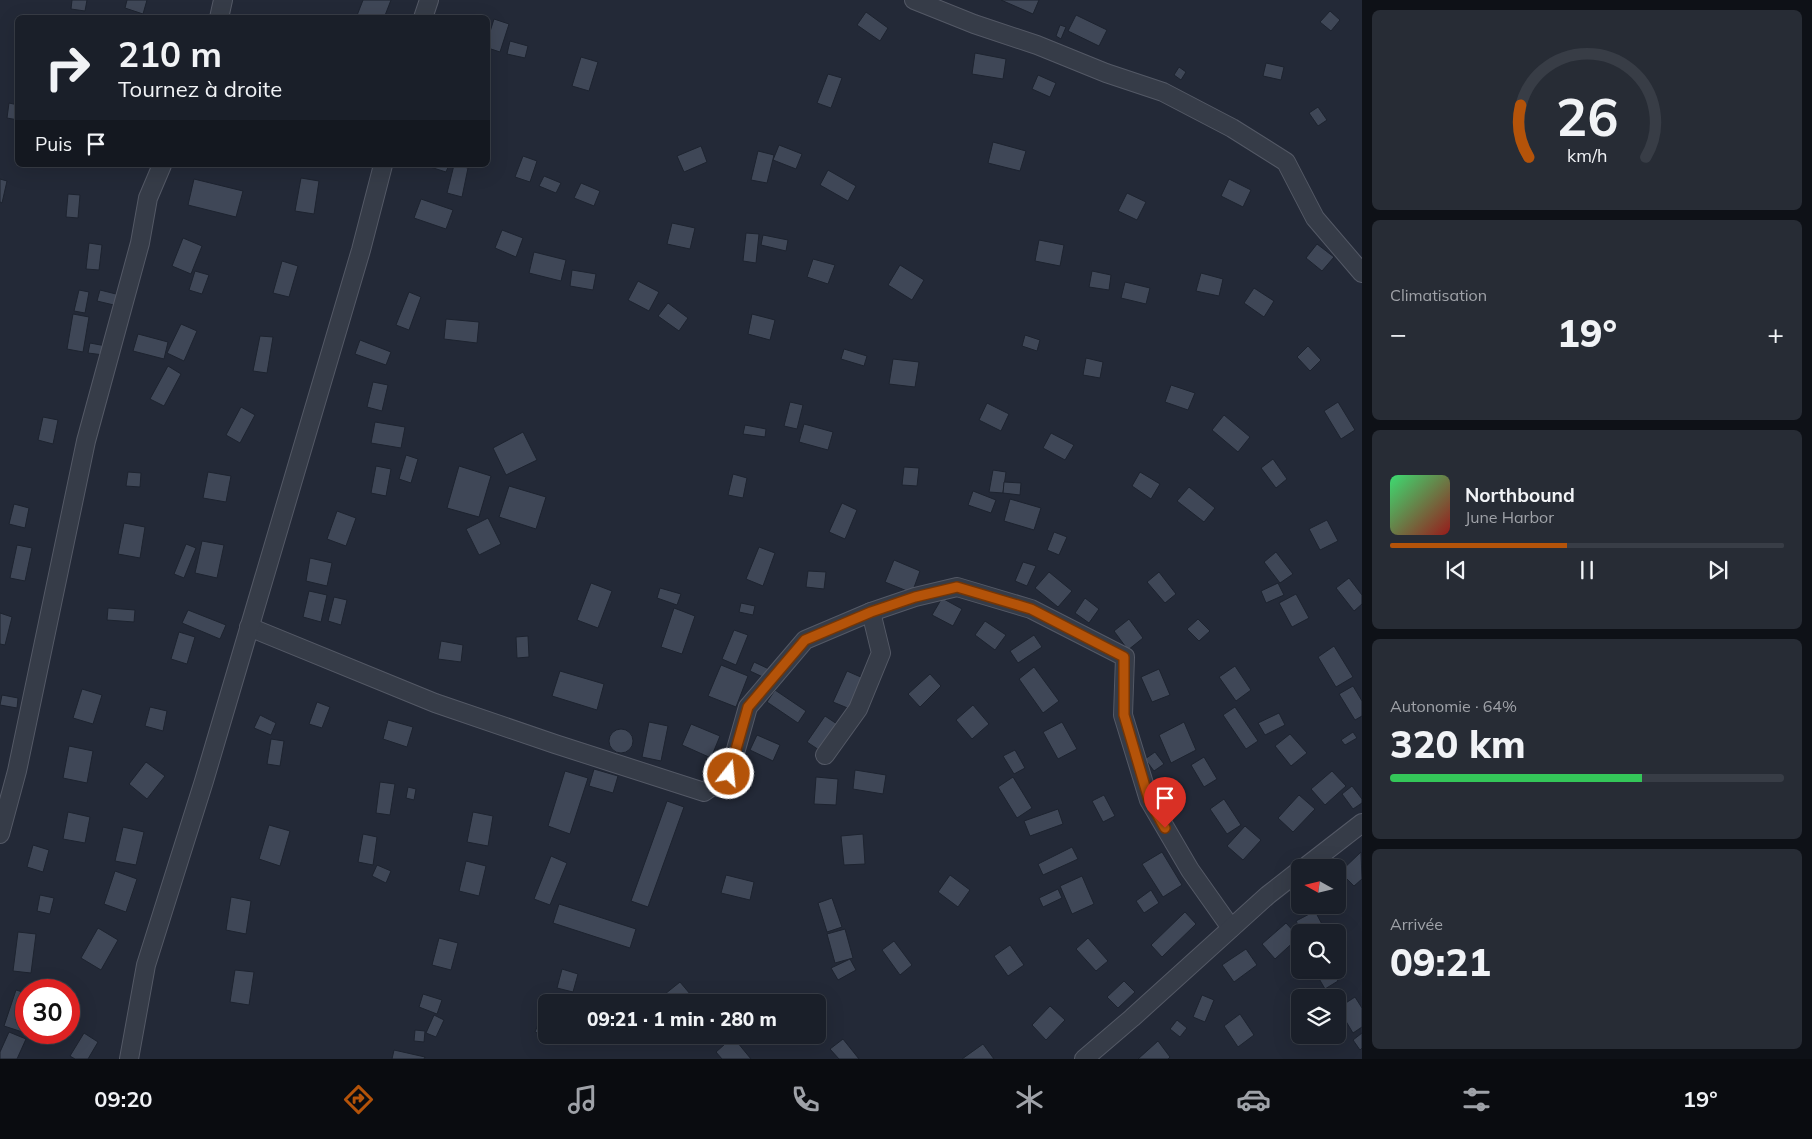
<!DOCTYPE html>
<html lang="fr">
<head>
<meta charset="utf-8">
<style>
  body { margin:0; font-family:Mulish,sans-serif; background:#272c35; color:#f1f3f6; height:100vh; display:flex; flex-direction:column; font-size:19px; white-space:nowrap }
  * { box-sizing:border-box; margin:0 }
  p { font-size:16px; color:#9fa2a8 }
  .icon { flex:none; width:28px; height:28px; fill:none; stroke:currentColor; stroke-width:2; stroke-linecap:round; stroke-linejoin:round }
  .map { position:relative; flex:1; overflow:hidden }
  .side { display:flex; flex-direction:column; gap:10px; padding:10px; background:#0e1117; width:450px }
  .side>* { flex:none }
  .guide { position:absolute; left:15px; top:15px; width:475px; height:152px; border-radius:8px; box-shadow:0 5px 20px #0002,0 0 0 1px #383d46; background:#1a1f29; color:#f1f3f6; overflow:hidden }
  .needle { width:32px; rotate:278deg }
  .buttons { position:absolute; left:1291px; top:859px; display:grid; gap:10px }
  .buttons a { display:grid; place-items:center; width:55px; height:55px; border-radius:8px; background:#1a1f29; box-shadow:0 5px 20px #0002,0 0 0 1px #383d46; font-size:25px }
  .speed { position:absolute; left:15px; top:979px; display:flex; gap:10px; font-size:25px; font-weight:700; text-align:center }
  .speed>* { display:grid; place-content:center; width:65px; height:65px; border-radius:50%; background:#1a1f29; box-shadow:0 5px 20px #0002,0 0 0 1px #383d46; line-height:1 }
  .speed .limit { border:8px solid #d22; background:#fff; color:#111 }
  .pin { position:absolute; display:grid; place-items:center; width:42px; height:42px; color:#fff; margin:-51px -21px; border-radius:50% 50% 50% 0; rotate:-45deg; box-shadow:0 0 5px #0007 }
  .pin .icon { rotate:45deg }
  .me { position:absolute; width:55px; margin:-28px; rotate:16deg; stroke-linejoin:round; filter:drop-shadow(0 0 4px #0008) }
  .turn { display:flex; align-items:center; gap:18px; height:105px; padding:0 20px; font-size:22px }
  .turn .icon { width:65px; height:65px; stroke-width:2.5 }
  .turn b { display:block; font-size:35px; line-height:42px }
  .then { display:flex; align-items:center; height:48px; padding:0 20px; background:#0003; gap:10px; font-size:19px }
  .big { font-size:38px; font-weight:800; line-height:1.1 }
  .side .tile { flex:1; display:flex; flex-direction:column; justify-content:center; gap:8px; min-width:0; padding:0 18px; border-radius:8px; background:#272c35 }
  .side .dial { align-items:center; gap:0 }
  .dial svg { height:130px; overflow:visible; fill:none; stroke:#383d46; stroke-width:7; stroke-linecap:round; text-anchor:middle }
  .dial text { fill:#f1f3f6; stroke:none }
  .song { display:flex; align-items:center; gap:15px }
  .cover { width:60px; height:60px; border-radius:8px; background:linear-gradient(135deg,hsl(140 70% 55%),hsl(0 70% 35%)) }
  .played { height:5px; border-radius:2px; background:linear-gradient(90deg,#b45309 45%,#383d46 45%) }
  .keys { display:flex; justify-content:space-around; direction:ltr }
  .heat { display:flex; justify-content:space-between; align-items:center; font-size:28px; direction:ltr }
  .charge { height:8px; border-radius:4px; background:linear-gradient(90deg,#34c759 64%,#383d46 0) }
  .trip { position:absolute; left:538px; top:994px; width:288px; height:50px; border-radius:8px; background:#1a1f29; box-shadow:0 5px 20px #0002,0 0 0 1px #383d46; font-weight:800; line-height:50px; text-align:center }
  .tab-bar { display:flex; height:80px; justify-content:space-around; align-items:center; background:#0a0c10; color:#9fa2a8 }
  .tab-bar .icon { width:35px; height:35px }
  .tab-bar .current { color:#b45309 }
  .tab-bar b { font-size:22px; color:#f1f3f6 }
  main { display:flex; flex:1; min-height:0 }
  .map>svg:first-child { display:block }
  .building { fill:#3f4757; stroke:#1d232f }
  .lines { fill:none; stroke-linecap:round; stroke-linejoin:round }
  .street-casing { stroke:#545966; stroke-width:20 }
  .street { stroke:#363c48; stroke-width:18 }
  .route-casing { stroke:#753606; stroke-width:12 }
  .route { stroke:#b45309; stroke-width:9 }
</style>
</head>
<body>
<main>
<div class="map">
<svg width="1362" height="1059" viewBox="0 0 1362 1059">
  <rect width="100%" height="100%" fill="#232937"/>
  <g class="building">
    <path d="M72 0H87L85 11 71 9Z"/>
    <path d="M127 0H147L143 14 125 8Z"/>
    <path d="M363 0H391L384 18H356Z"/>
    <path d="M1001 0H1039L1033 14Z"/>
    <path d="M1330 11 1340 20 1331 31 1320 22Z"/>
    <path d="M866 12 888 28 880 41 857 25Z"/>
    <path d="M1076 15 1107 30 1099 46 1068 31Z"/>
    <path d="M494 19 509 24 500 52 488 48V38Z"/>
    <path d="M1060 25 1066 27 1061 39 1056 36Z"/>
    <path d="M510 41 528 46 525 58 507 54Z"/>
    <path d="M975 53 1006 59 1003 79 972 74Z"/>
    <path d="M581 57 598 62 589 91 572 86Z"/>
    <path d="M1266 63 1284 67 1281 80 1263 76Z"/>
    <path d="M1179 67 1186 72 1181 80 1174 75Z"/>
    <path d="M828 74 842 78 831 108 817 103Z"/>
    <path d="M1038 75 1056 83 1050 97 1032 89Z"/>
    <path d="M9 103 18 105V120L7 118Z"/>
    <path d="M1318 107 1327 120 1318 126 1309 113Z"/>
    <path d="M993 142 1026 151 1020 171 988 163Z"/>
    <path d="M779 145 802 154 796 169 773 160Z"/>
    <path d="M701 146 707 162 684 172 677 156Z"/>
    <path d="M758 151 774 155 767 183 751 180Z"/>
    <path d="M523 156 537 161 530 182 515 177Z"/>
    <path d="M424 165H449L446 172Z"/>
    <path d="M454 165 468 168 462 197 447 193Z"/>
    <path d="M828 170 856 186 848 201 820 185Z"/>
    <path d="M544 176 561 183 556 193 539 186Z"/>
    <path d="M301 178 319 181 314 214 295 211Z"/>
    <path d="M0 179 7 181 2 203 0 202Z"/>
    <path d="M194 179 243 191 236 217 188 205Z"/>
    <path d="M1229 179 1251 190 1243 207 1221 196Z"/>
    <path d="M581 183 600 191 594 206 574 198Z"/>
    <path d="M1127 193 1146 202 1137 220 1118 211Z"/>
    <path d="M68 194 80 195 78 218 66 217Z"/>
    <path d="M421 199 453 210 446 229 414 218Z"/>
    <path d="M672 223 695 228 690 249 667 244Z"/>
    <path d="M502 230 523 238 516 257 495 248Z"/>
    <path d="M746 233 759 234 756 263 743 261Z"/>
    <path d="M763 235 788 240 786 251 761 245Z"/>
    <path d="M183 238 202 246 191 274 172 266Z"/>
    <path d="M1039 240 1064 245 1060 266 1035 261Z"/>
    <path d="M89 243 102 245 99 270 86 269Z"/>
    <path d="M1317 244 1334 257 1322 271 1306 258Z"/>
    <path d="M534 252 566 260 561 281 529 273Z"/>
    <path d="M813 259 835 265 828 284 807 277Z"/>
    <path d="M282 261 298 266 289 297 273 293Z"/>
    <path d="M900 265 924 280 912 300 888 285Z"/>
    <path d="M572 270 596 274 593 290 570 286Z"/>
    <path d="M195 271 209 275 202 294 189 290Z"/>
    <path d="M1092 271 1111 275 1109 290 1089 287Z"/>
    <path d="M1201 273 1223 279 1219 296 1196 291Z"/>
    <path d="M638 281 659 292 649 311 628 300Z"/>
    <path d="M1125 282 1150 288 1146 304 1121 298Z"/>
    <path d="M1254 288 1274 301 1264 317 1244 303Z"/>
    <path d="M79 290 89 292 85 313 74 311Z"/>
    <path d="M100 290 120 295 118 306 97 301Z"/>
    <path d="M409 292 421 297 409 330 396 325Z"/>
    <path d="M668 303 688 318 679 331 658 316Z"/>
    <path d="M73 314 89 317 83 352 67 349Z"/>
    <path d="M752 314 775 320 770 340 748 334Z"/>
    <path d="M446 319 479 322 477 343 444 339Z"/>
    <path d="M181 324 197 331 184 361 167 353Z"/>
    <path d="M138 334 168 342 164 359 133 351Z"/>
    <path d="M1025 335 1040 340 1037 351 1022 346Z"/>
    <path d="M260 336 273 337 267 373 253 371Z"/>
    <path d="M360 340 391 352 386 365 355 354Z"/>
    <path d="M90 343 106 346 104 355 88 353Z"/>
    <path d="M1308 346 1321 360 1310 371 1297 357Z"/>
    <path d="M844 349 867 356 864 366 841 359Z"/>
    <path d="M1086 358 1103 362 1100 378 1083 375Z"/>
    <path d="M893 359 919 362 915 387 889 384Z"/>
    <path d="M168 366 181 374 164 406 150 399Z"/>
    <path d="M373 382 388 385 382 411 367 407Z"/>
    <path d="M1171 385 1195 393 1188 410 1165 402Z"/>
    <path d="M790 402 803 405 797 429 784 426Z"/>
    <path d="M1338 402 1355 430 1341 439 1324 411Z"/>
    <path d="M987 403 1009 414 1001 431 979 420Z"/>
    <path d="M241 407 255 415 240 443 226 435Z"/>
    <path d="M1224 415 1250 437 1238 452 1212 430Z"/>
    <path d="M43 417 58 420 53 444 38 440Z"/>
    <path d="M375 422 405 427 401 448 371 443Z"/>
    <path d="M804 424 833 432 828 450 799 442Z"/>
    <path d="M745 425 766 429 765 437 743 434Z"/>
    <path d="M523 432 537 460 506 475 493 448Z"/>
    <path d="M1051 433 1074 445 1065 460 1043 448Z"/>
    <path d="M406 455 418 459 411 483 399 479Z"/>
    <path d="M1273 459 1287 479 1276 488 1261 468Z"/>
    <path d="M376 466 391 469 386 496 371 493Z"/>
    <path d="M459 466 491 476 479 517 447 508Z"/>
    <path d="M904 467 919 468 917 486 902 485Z"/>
    <path d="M993 470 1006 472 1003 493 989 492Z"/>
    <path d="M128 472 141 473 140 487 126 486Z"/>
    <path d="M208 472 231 476 226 502 203 498Z"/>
    <path d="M1140 472 1160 484 1151 499 1132 486Z"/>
    <path d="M733 474 747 478 743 498 728 495Z"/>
    <path d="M1004 482 1021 483 1020 495 1003 493Z"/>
    <path d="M509 486 546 497 536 529 499 517Z"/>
    <path d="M1189 487 1215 508 1204 522 1177 501Z"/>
    <path d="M973 491 996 500 991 513 968 505Z"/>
    <path d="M1010 499 1041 508 1034 530 1004 521Z"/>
    <path d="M842 503 857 510 845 539 829 532Z"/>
    <path d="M14 504 29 508 25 528 9 524Z"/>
    <path d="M337 511 356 518 346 546 327 539Z"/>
    <path d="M488 518 501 544 479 555 466 529Z"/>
    <path d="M1327 520 1338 541 1320 550 1309 529Z"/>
    <path d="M124 523 145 527 140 558 118 554Z"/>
    <path d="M1054 532 1067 537 1059 555 1047 550Z"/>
    <path d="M202 541 224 545 217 578 195 573Z"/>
    <path d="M186 544 196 548 184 578 174 574Z"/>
    <path d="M17 545 32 548 25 581 10 578Z"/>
    <path d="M759 547 775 553 763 586 746 579Z"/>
    <path d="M1276 552 1293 574 1280 583 1264 562Z"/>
    <path d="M310 558 332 563 327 586 306 581Z"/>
    <path d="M894 560 920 571 912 593 885 582Z"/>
    <path d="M1023 562 1036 566 1027 586 1015 581Z"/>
    <path d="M808 571 826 572 824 589 806 587Z"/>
    <path d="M1049 572 1072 591 1058 607 1035 588Z"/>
    <path d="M1159 572 1176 594 1165 603 1147 582Z"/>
    <path d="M1349 578 1362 595V604L1354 611 1336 588Z"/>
    <path d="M591 583 612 591 598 628 577 620Z"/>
    <path d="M1278 583 1284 595 1266 603 1261 591Z"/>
    <path d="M660 588 681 594 677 605 657 598Z"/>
    <path d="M309 591 327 595 321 622 303 617Z"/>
    <path d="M1296 594 1309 618 1292 627 1279 603Z"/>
    <path d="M334 597 347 600 341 625 328 621Z"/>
    <path d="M942 598 962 609 953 626 932 615Z"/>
    <path d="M1085 598 1099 609 1089 623 1075 613Z"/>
    <path d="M741 603 755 606 753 615 739 612Z"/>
    <path d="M108 608 135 610 134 622 107 620Z"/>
    <path d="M674 608 695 616 682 654 661 647Z"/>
    <path d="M188 610 226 625 220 639 182 623Z"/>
    <path d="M0 613 12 617 5 645 0 644Z"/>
    <path d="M1129 619 1143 638 1128 650 1114 631Z"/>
    <path d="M1198 619 1210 631 1199 641 1187 629Z"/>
    <path d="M985 621 1006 635 995 650 975 635Z"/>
    <path d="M734 630 748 635 736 665 722 659Z"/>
    <path d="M179 632 195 637 187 664 171 659Z"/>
    <path d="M1034 635 1042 647 1018 663 1010 651Z"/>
    <path d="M528 636 529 657 517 658 516 637Z"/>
    <path d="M441 641 463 645 461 662 438 659Z"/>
    <path d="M1334 646 1353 677 1336 687 1318 657Z"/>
    <path d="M754 662 769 669 765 678 750 671Z"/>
    <path d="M721 665 748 676 736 707 708 696Z"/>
    <path d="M1235 666 1251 690 1236 701 1219 677Z"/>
    <path d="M1034 667 1059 701 1043 713 1019 679Z"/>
    <path d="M1159 669 1170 695 1152 702 1141 677Z"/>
    <path d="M560 671 604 684 597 710 552 696Z"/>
    <path d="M847 671 863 678 850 709 833 702Z"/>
    <path d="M930 674 941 686 920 707 908 694Z"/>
    <path d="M1353 686 1362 701V716L1355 720 1339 694Z"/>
    <path d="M82 689 102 695 93 724 73 718Z"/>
    <path d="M775 690 806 711 798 723 767 702Z"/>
    <path d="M2 695 18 698 17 708 0 705Z"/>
    <path d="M317 702 330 707 322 728 309 724Z"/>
    <path d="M973 705 989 724 972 739 956 720Z"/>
    <path d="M150 707 167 711 163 731 145 726Z"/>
    <path d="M1235 707 1258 741 1246 749 1223 715Z"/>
    <path d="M1279 713 1285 725 1265 735 1258 723Z"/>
    <path d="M260 715 276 723 271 735 254 728Z"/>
    <path d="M825 716 837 724 819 750 807 742Z"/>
    <path d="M388 720 413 727 407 747 383 739Z"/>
    <path d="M649 722 668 726 661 761 642 757Z"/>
    <path d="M1062 722 1077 749 1058 759 1043 732Z"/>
    <path d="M1184 722 1196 750 1171 763 1159 735Z"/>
    <path d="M691 724 720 736 711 758 682 745Z"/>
    <circle cx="621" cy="741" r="12"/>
    <path d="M1353 732 1357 738 1345 745 1341 740Z"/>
    <path d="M1290 734 1307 753 1291 766 1275 746Z"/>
    <path d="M757 735 780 745 773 761 750 750Z"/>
    <path d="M271 739 284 741 280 766 267 764Z"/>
    <path d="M69 746 93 751 87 783 63 778Z"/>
    <path d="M1015 750 1025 768 1014 774 1003 756Z"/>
    <path d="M1155 752 1164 764 1154 771 1145 759Z"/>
    <path d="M1204 757 1217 779 1204 787 1191 765Z"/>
    <path d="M146 762 165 776 147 799 129 784Z"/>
    <path d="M594 769 618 776 613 793 589 786Z"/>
    <path d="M855 770 886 775 883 794 853 789Z"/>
    <path d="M565 771 588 778 570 834 548 826Z"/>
    <path d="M1332 771 1346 786 1325 805 1311 789Z"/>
    <path d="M816 777 838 779 836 805 814 804Z"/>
    <path d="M1013 777 1032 808 1017 818 998 787Z"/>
    <path d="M380 782 395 784 390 815 376 813Z"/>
    <path d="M1352 786 1362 799V803L1353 809 1342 794Z"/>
    <path d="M408 787 416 789 414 800 406 798Z"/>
    <path d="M1104 795 1115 816 1103 822 1092 801Z"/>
    <path d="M1299 795 1315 809 1293 832 1278 818Z"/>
    <path d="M1224 799 1241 825 1227 834 1210 809Z"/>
    <path d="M667 801 684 807 648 907 631 901Z"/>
    <path d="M1058 809 1063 824 1030 836 1024 821Z"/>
    <path d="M68 812 90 817 85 843 63 839Z"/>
    <path d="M473 812 493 816 488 846 467 842Z"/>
    <path d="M269 825 290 831 280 866 259 859Z"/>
    <path d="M1245 826 1261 840 1243 860 1227 846Z"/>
    <path d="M123 827 144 832 136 865 115 861Z"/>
    <path d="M363 834 377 837 373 865 358 862Z"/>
    <path d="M863 834 865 864 844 865 841 836Z"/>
    <path d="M33 845 49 850 43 872 27 867Z"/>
    <path d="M1072 847 1078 859 1043 875 1038 864Z"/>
    <path d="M1162 852 1182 885 1163 897 1142 864Z"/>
    <path d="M1361 852 1362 879 1354 886 1340 872Z"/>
    <path d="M551 856 567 863 550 905 534 899Z"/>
    <path d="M466 861 486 866 479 896 459 891Z"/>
    <path d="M377 865 391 871 386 883 372 876Z"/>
    <path d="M115 871 137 879 126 912 104 904Z"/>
    <path d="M726 875 754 882 750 900 721 893Z"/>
    <path d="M950 875 970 890 958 907 938 892Z"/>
    <path d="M1082 876 1094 904 1072 914 1060 886Z"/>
    <path d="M1058 889 1062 898 1043 907 1039 898Z"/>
    <path d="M1151 890 1159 903 1144 913 1136 901Z"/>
    <path d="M40 895 54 898 50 914 37 911Z"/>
    <path d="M231 897 251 901 246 934 226 930Z"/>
    <path d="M832 898 842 927 827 932 818 903Z"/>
    <path d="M559 904 636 929 630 948 553 923Z"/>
    <path d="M1315 911 1324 928 1316 932H1302L1296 921Z"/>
    <path d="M1185 912 1196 924 1162 957 1151 945Z"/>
    <path d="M1286 923 1299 937 1275 959 1262 944Z"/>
    <path d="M98 928 118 940 101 970 81 958Z"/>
    <path d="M845 929 853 958 835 963 827 934Z"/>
    <path d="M18 932 36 934 31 973 13 971Z"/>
    <path d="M439 938 458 943 451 970 432 965Z"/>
    <path d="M1088 938 1108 961 1096 971 1076 949Z"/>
    <path d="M894 941 912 965 900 975 882 950Z"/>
    <path d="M1010 945 1024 965 1008 976 994 956Z"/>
    <path d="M1246 949 1257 965 1234 982 1222 965Z"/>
    <path d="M850 959 856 970 838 980 831 968Z"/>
    <path d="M562 969 578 974 573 992 557 988Z"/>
    <path d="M235 970 254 972 249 1005 230 1002Z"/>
    <path d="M1314 970H1331L1338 981 1325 989Z"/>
    <path d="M1124 981 1135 992 1118 1008 1107 997Z"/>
    <path d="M680 982 696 1001 694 1002H671L665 994Z"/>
    <path d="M16 990 26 993V1032H43L41 1038 4 1026Z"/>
    <path d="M423 994 442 1000 437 1014 419 1007Z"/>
    <path d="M1202 995 1214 1000 1205 1022 1193 1017Z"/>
    <path d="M1355 997 1362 1008V1027L1353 1033 1338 1008Z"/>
    <path d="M546 1005V1035H552L550 1038 535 1032Z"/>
    <path d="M1050 1006 1065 1020 1046 1040 1032 1025Z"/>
    <path d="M1240 1014 1254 1035 1238 1047 1224 1026Z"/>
    <path d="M434 1015 444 1020 436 1037 426 1033Z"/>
    <path d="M1177 1020 1187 1028 1180 1037 1170 1029Z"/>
    <path d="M415 1030 425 1031 424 1042 414 1041Z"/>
    <path d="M9 1032 26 1039 17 1059H0V1052Z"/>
    <path d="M84 1033 98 1042 88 1059H75L70 1056Z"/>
    <path d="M1362 1033V1048L1360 1050 1353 1040Z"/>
    <path d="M733 1037 751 1059H722L716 1052Z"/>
    <path d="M843 1039 859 1059H839L830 1049Z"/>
    <path d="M1158 1041 1170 1057 1168 1059H1138Z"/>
    <path d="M983 1044 994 1059H962Z"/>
    <path d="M394 1050 425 1057 424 1059H392Z"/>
  </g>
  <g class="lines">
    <defs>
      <g id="street">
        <path d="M914 0 974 24 1037 45 1106 73 1163 92 1232 128 1286 162 1315 218 1362 273"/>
        <path d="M219 18 223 0"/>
        <path d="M423 18 429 0"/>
        <path d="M249 627 435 703 555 744 704 792 729 774 748 707 805 640 871 612 915 597 957 587 1031 609 1125 657 1123 715 1149 800 1190 870 1231 928"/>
        <path d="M825 755 858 709 881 653 871 612"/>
        <path d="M0 834 17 771 86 441 140 243 148 198 162 165"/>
        <path d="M1304 868 1362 823"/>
        <path d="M129 1059 146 965 204 781 361 250 383 165"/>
        <path d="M1084 1059 1132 1018 1268 895 1300 870"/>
      </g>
    </defs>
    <use href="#street" class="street-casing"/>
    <use href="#street" class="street"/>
  </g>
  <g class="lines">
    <defs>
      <path id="route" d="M729 774 748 707 805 640 871 612 915 597 957 587 1031 609 1124 657V715L1149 800 1165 828"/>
    </defs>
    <use href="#route" class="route-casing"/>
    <use href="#route" class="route"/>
  </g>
</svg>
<div class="buttons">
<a><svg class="needle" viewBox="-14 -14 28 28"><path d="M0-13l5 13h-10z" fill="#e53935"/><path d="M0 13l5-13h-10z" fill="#9fa2a8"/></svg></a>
<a><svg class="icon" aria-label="search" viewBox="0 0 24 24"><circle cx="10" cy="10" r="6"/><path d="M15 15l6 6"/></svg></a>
<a><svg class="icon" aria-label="layers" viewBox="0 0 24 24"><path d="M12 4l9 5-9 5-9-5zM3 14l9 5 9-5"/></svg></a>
</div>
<div class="speed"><div class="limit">30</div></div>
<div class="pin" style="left:1165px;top:828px;background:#d93025"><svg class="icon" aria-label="arrive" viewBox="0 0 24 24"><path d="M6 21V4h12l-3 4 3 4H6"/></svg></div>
<svg class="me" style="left:729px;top:774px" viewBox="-20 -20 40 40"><circle r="17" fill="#b45309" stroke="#fff" stroke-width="3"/><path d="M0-11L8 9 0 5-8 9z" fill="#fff"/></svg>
<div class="trip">09:21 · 1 min · 280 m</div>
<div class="guide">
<div class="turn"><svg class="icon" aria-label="right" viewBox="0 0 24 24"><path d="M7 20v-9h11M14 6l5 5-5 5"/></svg><div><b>210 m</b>Tournez à droite</div></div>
<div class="then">Puis<svg class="icon" aria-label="arrive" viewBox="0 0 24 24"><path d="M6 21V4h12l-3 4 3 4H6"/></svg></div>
</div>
</div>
<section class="side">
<div class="tile dial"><svg viewBox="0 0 100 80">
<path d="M14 69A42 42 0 1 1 86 69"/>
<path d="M14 69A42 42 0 0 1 9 37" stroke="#b45309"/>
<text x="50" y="56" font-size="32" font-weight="700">26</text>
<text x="50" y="72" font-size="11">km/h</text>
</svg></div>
<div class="tile"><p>Climatisation</p>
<div class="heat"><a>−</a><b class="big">19°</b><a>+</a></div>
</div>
<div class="tile">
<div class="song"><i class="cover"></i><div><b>Northbound</b><p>June Harbor</p></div></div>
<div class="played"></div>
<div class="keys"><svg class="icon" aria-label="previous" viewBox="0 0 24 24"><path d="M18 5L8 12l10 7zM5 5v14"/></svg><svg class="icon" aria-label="pause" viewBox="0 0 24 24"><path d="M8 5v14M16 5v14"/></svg><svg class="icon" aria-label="next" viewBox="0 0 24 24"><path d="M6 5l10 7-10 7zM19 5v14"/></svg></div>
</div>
<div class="tile"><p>Autonomie · 64%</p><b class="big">320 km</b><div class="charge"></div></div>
<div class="tile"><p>Arrivée</p><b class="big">09:21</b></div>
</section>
</main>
<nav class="tab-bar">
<b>09:20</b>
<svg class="icon current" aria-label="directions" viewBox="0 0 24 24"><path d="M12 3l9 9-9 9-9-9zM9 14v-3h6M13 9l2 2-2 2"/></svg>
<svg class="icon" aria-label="music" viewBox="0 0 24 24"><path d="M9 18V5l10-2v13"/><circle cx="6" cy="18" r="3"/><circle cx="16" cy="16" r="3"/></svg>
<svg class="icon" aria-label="phone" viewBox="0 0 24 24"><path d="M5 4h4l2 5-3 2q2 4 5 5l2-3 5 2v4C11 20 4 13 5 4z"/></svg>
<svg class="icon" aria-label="climate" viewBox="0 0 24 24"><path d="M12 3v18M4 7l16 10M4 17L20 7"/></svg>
<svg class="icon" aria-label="car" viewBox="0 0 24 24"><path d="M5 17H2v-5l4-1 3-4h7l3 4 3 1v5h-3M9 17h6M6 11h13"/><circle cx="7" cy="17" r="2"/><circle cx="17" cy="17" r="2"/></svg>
<svg class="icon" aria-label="filters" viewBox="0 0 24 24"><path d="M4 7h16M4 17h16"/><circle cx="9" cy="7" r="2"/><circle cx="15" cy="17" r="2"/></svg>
<b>19°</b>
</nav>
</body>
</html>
